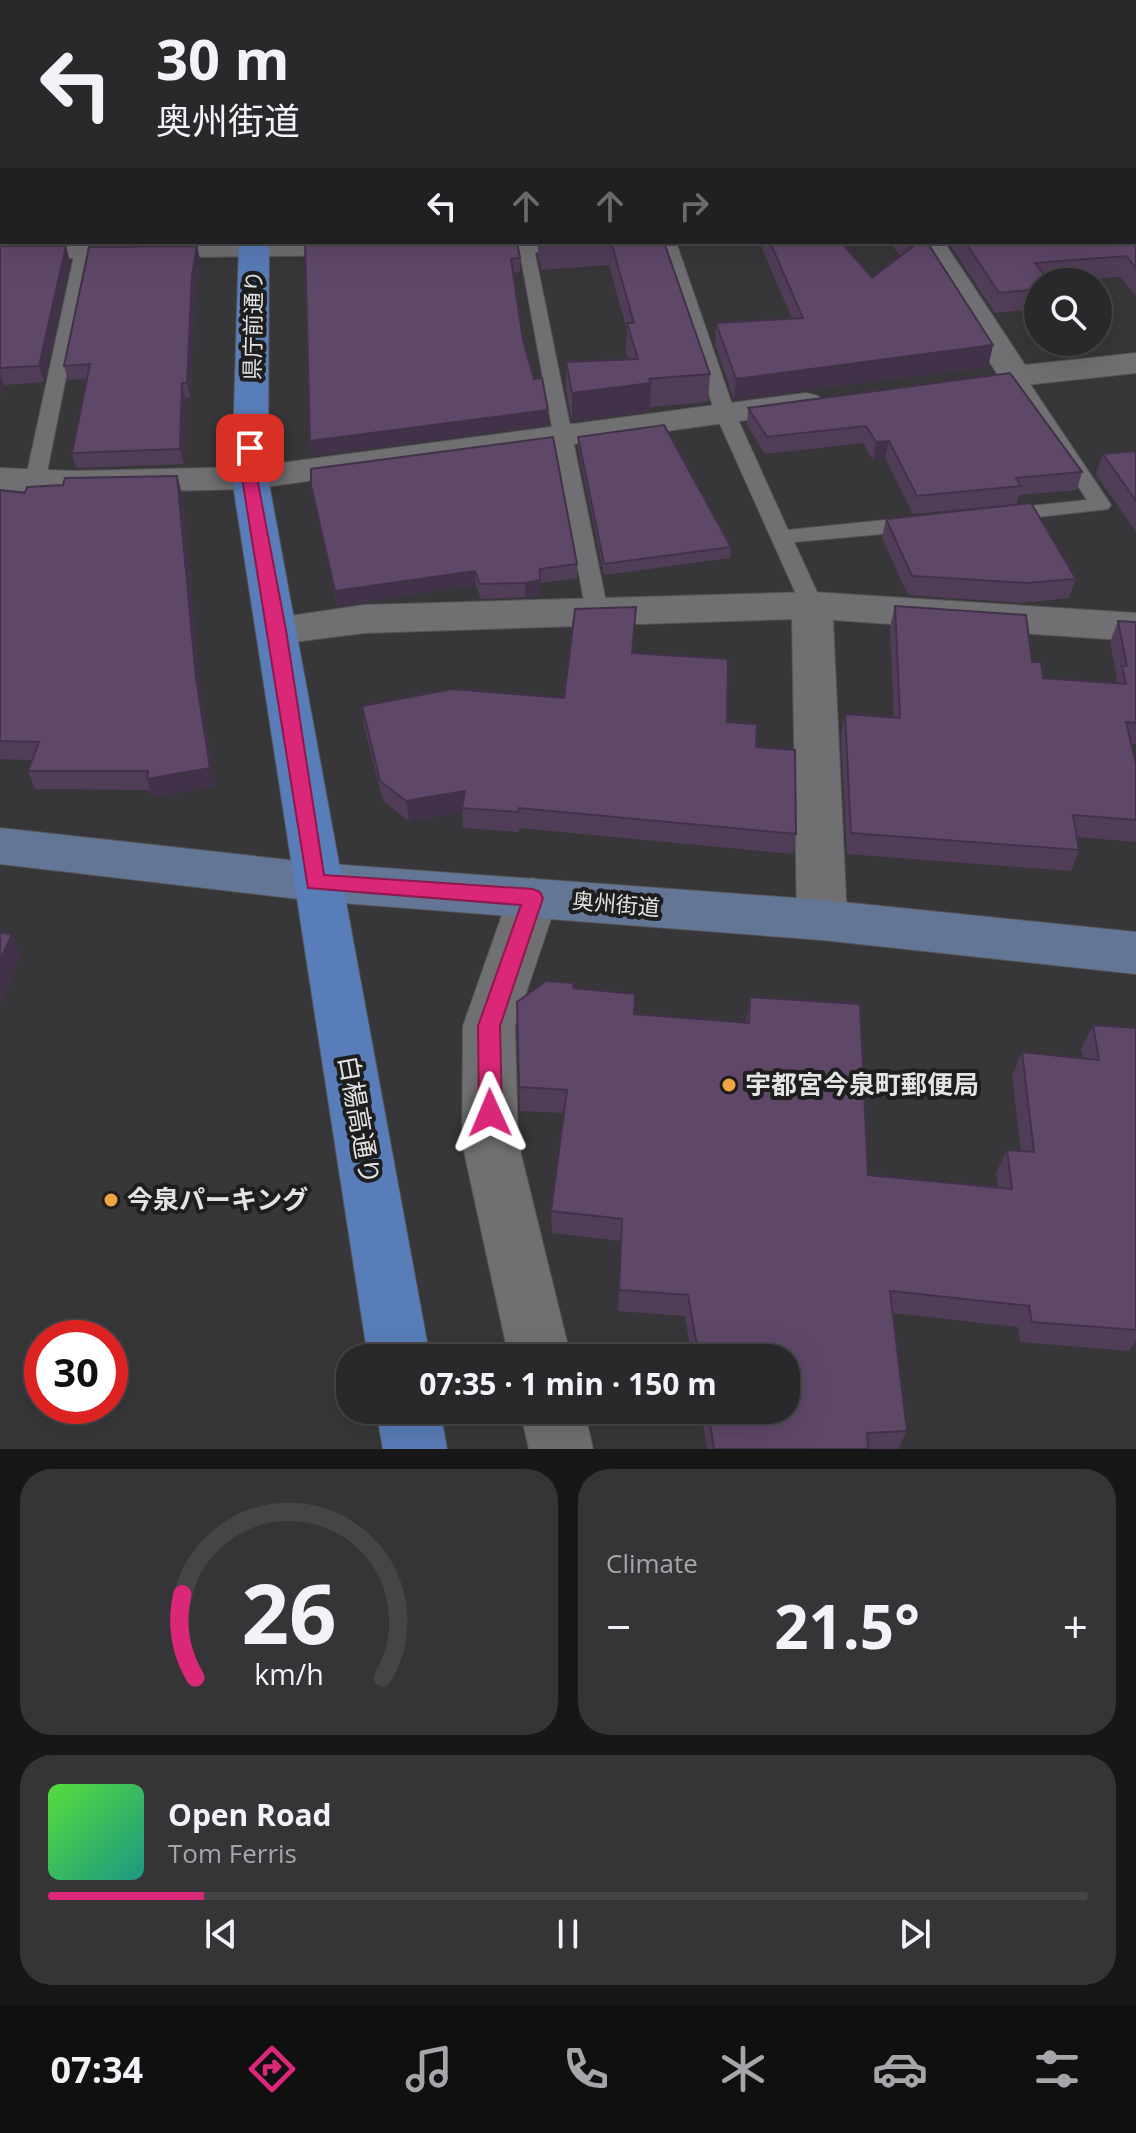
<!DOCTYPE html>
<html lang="en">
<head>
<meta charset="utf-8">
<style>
  body { margin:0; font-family:"Open Sans","Noto Sans JP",sans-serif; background:#353537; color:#f1f3f6; height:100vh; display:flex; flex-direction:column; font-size:30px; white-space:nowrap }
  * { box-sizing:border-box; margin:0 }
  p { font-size:26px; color:#a5a6a9 }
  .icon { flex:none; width:44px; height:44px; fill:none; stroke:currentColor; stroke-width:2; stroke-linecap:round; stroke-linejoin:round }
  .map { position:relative; height:1449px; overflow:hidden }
  .panel { display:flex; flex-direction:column; gap:20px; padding:20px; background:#171718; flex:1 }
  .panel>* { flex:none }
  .guide { position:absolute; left:0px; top:0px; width:1136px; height:244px; box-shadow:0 8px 32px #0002,0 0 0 2px #454547; background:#29292b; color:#f1f3f6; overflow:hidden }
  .tools { position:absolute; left:1024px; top:268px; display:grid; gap:16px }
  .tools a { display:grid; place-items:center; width:88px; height:88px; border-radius:50%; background:#29292b; box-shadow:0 8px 32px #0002,0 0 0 2px #454547; font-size:40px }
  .speed { position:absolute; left:24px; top:1320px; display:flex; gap:16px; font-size:40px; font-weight:700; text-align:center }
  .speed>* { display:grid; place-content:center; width:104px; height:104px; border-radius:50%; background:#29292b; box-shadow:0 8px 32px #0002,0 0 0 2px #454547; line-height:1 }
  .speed .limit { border:12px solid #d22; background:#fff; color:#111 }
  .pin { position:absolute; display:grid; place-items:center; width:68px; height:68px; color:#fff; margin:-34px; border-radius:16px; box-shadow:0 4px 12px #0006 }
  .me { position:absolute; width:88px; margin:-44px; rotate:359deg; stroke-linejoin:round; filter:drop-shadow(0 0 6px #0008) }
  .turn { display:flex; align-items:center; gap:28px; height:168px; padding:0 24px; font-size:36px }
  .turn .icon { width:104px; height:104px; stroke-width:2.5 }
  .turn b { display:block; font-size:56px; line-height:68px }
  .lanes { display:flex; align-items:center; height:76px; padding:0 24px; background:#0003; justify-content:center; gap:40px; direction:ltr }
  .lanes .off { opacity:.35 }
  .big { font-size:60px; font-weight:700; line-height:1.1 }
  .panel .tile { flex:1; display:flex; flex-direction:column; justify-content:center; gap:12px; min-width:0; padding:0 28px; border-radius:32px; background:#353537 }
  .panel .dial { align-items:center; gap:0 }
  .dial svg { height:208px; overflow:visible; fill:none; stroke:#454547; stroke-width:7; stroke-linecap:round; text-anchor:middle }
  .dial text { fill:#f1f3f6; stroke:none }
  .song { display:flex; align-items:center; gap:24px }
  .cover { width:96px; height:96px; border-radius:12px; background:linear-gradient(135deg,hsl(110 70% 55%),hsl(170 70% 35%)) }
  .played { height:8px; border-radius:4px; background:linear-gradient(90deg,#db2777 15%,#454547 15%) }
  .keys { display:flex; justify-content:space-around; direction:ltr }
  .heat { display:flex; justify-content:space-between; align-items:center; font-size:44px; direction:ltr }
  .panel .tiles { flex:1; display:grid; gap:20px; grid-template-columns:1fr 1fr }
  .tile:last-child { grid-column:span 2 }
  .trip { position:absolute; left:336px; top:1344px; width:464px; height:80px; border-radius:32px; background:#29292b; box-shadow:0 8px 32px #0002,0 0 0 2px #454547; font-weight:700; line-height:80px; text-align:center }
  .dock { display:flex; height:128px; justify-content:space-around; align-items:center; background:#101011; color:#a5a6a9 }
  .dock .icon { width:56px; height:56px }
  .dock .on { color:#db2777 }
  .dock b { font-size:36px; color:#f1f3f6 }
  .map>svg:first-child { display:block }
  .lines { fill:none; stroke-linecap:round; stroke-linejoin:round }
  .lane-casing { stroke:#555558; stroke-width:2 }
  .street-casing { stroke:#555558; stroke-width:2 }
  .secondary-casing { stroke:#555558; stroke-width:2 }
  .primary-casing { stroke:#555558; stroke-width:2 }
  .lane { fill:#707073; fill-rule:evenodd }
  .street { fill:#707073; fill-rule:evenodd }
  .secondary { fill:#647696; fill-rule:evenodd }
  .primary { fill:#597db9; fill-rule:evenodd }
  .wall { fill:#523d59 }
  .shaded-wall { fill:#423249 }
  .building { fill:#5f4768; stroke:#423249; stroke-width:2 }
  .route { fill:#db2777; stroke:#8e194d; stroke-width:2 }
  .poi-dot { fill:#f1a540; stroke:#1e1e1f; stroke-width:3 }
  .labels { text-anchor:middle; stroke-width:8; stroke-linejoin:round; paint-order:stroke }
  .street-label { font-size:22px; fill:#e3e3e4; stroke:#1e1e1f }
  .near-poi-label { font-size:26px; font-weight:bold; fill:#e3e3e4; stroke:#1e1e1f; text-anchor:start }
  .near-street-label { font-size:26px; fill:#e3e3e4; stroke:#1e1e1f }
</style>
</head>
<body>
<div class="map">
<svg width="1136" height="1449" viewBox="0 0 1136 1449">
  <rect width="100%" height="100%" fill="#373739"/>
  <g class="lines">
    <defs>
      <g id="lane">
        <path d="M77 242H93L45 482 35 488 25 482Z"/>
        <path d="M518 242 533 244 608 612 605 617H589L586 612Z"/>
        <path d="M660 242H676L735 413 788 530 915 517 925 524 915 531 794 542 823 605 820 610H804L801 605 715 413Z"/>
        <path d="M1015 370 1022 372 1111 505 1108 509 1003 521 996 520 993 515 1003 509 1087 500 1006 376Z"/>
      </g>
      <g id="street">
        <path d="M753 0H777L779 2H755Z"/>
        <path d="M969 0H993L995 2H971Z"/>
        <path d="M0 18H2L0 33Z"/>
        <path d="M0 241 378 242 381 246 377 252 366 255 0 259Z"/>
        <path d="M445 242H596L592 248 581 251 458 254 447 251 443 245Z"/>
        <path d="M914 242H944L1025 365 1136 353V373L1015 386 1003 383Z"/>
        <path d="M806 393 818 396 823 403 818 410 250 489 73 493 0 490V468L73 471 250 467Z"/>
        <path d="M812 592 1136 613V641L833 620 847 920 840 934 822 940 804 934 797 920 792 619 364 633 278 644 263 640 257 630 263 620 364 605Z"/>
        <path d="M533 878 550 884 558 898 515 1026 518 1142 571 1358H509L462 1142 463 1026 508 898 516 884Z"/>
        <path d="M520 1410H584L593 1449H529Z"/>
      </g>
      <path id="secondary" d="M0 828 316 863 822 900 1136 932V974L822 940 316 901 0 864Z"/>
      <g id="primary">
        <rect x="256" y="0" width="24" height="2"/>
        <path d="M239 242H269L268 478 430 1358H368L232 478Z"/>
        <path d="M376 1410H440L447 1449H383Z"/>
      </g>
    </defs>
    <use href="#lane" class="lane-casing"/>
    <use href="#street" class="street-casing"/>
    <use href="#secondary" class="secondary-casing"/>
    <use href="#primary" class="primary-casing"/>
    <use href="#lane" class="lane"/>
    <use href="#street" class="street"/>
    <use href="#secondary" class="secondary"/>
    <use href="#primary" class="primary"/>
  </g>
  <g class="wall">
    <path d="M418 0H710L711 2H419Z"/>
    <path d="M1013 0H1136V296L1120 277 1038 282V309L995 313 948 242H1134V2H1014Z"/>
    <path d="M2 121V239H0V122Z"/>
    <path d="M538 242H664L710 374 708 402 650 407V411L572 421 566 390V362L629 359 626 351 627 330 609 265 541 270 538 255Z"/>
    <path d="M759 242H841L872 278 900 256 890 242H927L993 345 988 367 734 400 715 344 716 323 792 318Z"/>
    <path d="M305 244 520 258V272L513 273 523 340 534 379 548 425 312 456 310 441Z"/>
    <path d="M0 246 70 261 44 382 4 385 0 393Z"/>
    <path d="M197 246 200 259 195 289 190 397 185 398 184 464 76 468 72 453 87 379 68 380 64 366Z"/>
    <path d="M1010 373 1082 472 1077 490 1019 495 1016 504 913 514 885 458 873 460 863 443 765 454 747 425 748 408Z"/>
    <path d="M578 437 731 547 730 558 604 575 578 448Z"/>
    <path d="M1136 451V532L1096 474 1103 454Z"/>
    <path d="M177 476 182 494 201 696 215 786 153 797 150 790 35 789 28 771 32 760 0 759V490L25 493 63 485Z"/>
    <path d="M311 485 577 564V578L540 583V595L525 597 481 599 476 585 337 606Z"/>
    <path d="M886 519 1076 579 1069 598 1021 603 908 595 882 538Z"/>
    <path d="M895 606 1032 662 1043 678 1115 683 1117 678 1110 642 1118 621 1136 622V744H1131L1136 764V842L1077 837 1079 850 1071 871 847 854 841 736 845 714 894 718 890 627Z"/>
    <path d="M635 627 633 653 727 722 756 747 796 834 793 854 519 828V832L463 828 462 812 409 821 383 801 364 726 362 706 564 698Z"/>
    <path d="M574 988 634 1014 746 1023 750 997 868 1175 998 1187 996 1173 1007 1150 1021 1151 1012 1076 1022 1052 1083 1058 1081 1049 1093 1025 1136 1028V1340L1129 1351 1020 1342 1018 1327 893 1313 907 1431 898 1449H707L701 1410H786V1358H692L685 1316 618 1311 621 1241 552 1233 551 1211 564 1113 520 1111 517 1002Z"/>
  </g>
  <g class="shaded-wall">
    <path d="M66 246 70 261 44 382 39 366Z"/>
    <path d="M197 246 200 259 195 289 190 397 187 383 192 275Z"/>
    <path d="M993 345 988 367 734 400 736 379Z"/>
    <path d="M0 372 4 385 0 393Z"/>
    <path d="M182 383 185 398 184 464 180 449Z"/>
    <path d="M651 383 650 411 572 421V393Z"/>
    <path d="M548 410V425L312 456 310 441Z"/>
    <path d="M889 441 885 458 873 460 876 442Z"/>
    <path d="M177 476 182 494 201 696 215 786 153 797 147 779 196 678Z"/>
    <path d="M475 571 476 585 337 606 335 591Z"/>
    <path d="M540 580V595L525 597V583Z"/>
    <path d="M465 791 462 812 409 821 406 801Z"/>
    <path d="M12 934 21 955 0 1007V961Z"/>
  </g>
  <g class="building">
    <path d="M43 0H220V2H47Z"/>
    <path d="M429 0H710L711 2H430Z"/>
    <path d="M1028 0H1136V69L1134 67V2H1031Z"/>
    <path d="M1134 76H1136V88L1134 86Z"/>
    <path d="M1134 89H1136V268L1126 256 1035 263 1050 282H1038V289L999 293 965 242H1134Z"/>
    <path d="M2 121V224H0V122Z"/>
    <path d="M517 242 520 258 511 259 523 340 534 379 542 378 548 410 310 441 305 244Z"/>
    <path d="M611 242H664L710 374 649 379 651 383 572 393 566 362 638 359 627 323H634Z"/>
    <path d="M770 242H841L872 278 912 247 908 242H927L993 345 736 379 716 323 803 318Z"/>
    <path d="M0 246H66L39 366 0 368Z"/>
    <path d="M197 246 192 275 187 383H182L180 449 72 453 90 364 64 366 89 247Z"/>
    <path d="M1010 373 1082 472 1016 478 1021 486 917 496 889 441 876 442 866 426 767 437 748 408Z"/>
    <path d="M664 425 731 547 604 564 578 437Z"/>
    <path d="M553 437 577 564 540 569V580L525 583 480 584 475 571 335 591 311 485V469Z"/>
    <path d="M1136 451V501L1103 454Z"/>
    <path d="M177 476 196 678 210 768 147 779 148 771H28L39 742 0 741V490L25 493 27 487 63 485 65 478Z"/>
    <path d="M1031 503 1076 579 1026 583 912 576 886 519Z"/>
    <path d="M895 606 1026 615 1032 662H1041L1043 678 1126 684 1122 666H1127L1118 621 1136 622V723L1126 722 1136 764V820L1073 815 1079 850 851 833 845 714 900 718Z"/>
    <path d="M636 607 632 653 728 659 727 722 757 724 756 747 795 750 796 834 519 808 518 812 462 808 465 791 406 801 380 781 362 706 452 689 564 698 575 609Z"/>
    <path d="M0 933 12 934 0 961Z"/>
    <path d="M546 981 574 983 573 988 635 994 634 1014 749 1023 750 997 860 1004 868 1175 1012 1189 1007 1150 1034 1152 1022 1052 1099 1060 1093 1025 1136 1028V1330L1032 1322 1029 1306 890 1291 907 1431 867 1433 868 1449H714L708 1410H786V1358H699L688 1295 619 1290 622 1219 551 1211 567 1090 519 1087 517 1002Z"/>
  </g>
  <path class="route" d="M250 444 258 448 257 478 286 630 324 875 533 889 540 892 543 898 500 1026 502 1113 498 1120 490 1124 482 1120 479 1113 478 1026 521 905 308 888 242 478 243 448Z"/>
  <g class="poi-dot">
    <circle cx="729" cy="1085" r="8"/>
    <circle cx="111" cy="1200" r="8"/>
  </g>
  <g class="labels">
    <g class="street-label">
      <text transform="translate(253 325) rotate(-89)" y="8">県庁前通り</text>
      <text transform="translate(616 904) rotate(5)" y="8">奥州街道</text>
    </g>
    <g class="near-poi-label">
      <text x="745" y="1094">宇都宮今泉町郵便局</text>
      <text x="127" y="1209">今泉パーキング</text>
    </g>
    <g class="near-street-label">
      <text transform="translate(359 1120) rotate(80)" y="9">白楊高通り</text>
    </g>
  </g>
</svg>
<div class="tools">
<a><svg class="icon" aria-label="search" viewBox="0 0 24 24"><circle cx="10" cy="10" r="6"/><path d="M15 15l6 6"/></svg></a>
</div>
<div class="speed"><div class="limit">30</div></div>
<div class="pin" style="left:250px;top:448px;background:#d93025"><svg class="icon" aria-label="arrive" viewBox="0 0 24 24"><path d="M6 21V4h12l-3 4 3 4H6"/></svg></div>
<svg class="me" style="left:490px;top:1113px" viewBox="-20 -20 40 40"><path d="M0-17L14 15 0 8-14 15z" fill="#db2777" stroke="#fff" stroke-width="4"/></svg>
<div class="trip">07:35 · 1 min · 150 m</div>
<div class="guide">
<div class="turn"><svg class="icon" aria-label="left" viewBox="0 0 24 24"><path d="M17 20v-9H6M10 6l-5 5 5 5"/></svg><div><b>30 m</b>奥州街道</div></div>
<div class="lanes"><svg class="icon" aria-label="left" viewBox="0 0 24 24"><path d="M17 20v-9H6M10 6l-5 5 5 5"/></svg><svg class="icon off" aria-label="ahead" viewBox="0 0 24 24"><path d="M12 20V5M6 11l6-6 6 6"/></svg><svg class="icon off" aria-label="ahead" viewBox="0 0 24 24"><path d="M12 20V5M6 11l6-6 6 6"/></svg><svg class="icon off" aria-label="right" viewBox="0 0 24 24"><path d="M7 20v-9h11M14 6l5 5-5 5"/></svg></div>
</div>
</div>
<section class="panel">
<div class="tiles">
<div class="tile dial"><svg viewBox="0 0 100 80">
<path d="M14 69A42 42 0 1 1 86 69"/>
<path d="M14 69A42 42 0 0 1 9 37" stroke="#db2777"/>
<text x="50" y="56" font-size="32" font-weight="700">26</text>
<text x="50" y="72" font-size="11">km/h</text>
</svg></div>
<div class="tile"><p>Climate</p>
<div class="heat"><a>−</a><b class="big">21.5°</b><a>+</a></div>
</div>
<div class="tile">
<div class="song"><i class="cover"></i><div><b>Open Road</b><p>Tom Ferris</p></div></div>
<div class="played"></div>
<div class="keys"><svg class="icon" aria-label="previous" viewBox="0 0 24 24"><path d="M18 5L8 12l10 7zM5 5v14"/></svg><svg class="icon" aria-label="pause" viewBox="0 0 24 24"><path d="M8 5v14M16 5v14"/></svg><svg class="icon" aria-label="next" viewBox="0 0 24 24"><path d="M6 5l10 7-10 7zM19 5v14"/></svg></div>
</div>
</div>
</section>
<nav class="dock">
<b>07:34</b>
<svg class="icon on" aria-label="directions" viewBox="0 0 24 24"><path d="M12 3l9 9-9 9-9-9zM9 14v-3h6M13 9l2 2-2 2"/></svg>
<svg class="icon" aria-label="music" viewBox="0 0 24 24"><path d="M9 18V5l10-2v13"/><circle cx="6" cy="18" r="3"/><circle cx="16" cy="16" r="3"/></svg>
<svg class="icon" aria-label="phone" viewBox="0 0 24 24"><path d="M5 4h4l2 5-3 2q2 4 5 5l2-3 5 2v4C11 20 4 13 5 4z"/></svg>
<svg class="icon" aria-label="climate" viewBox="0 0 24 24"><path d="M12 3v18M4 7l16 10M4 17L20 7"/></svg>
<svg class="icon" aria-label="car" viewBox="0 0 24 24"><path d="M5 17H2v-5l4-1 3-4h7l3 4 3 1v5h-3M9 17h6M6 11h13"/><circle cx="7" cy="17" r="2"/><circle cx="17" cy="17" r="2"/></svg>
<svg class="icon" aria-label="filters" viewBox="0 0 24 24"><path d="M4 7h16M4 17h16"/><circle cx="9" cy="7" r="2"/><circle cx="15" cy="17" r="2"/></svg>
</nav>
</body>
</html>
